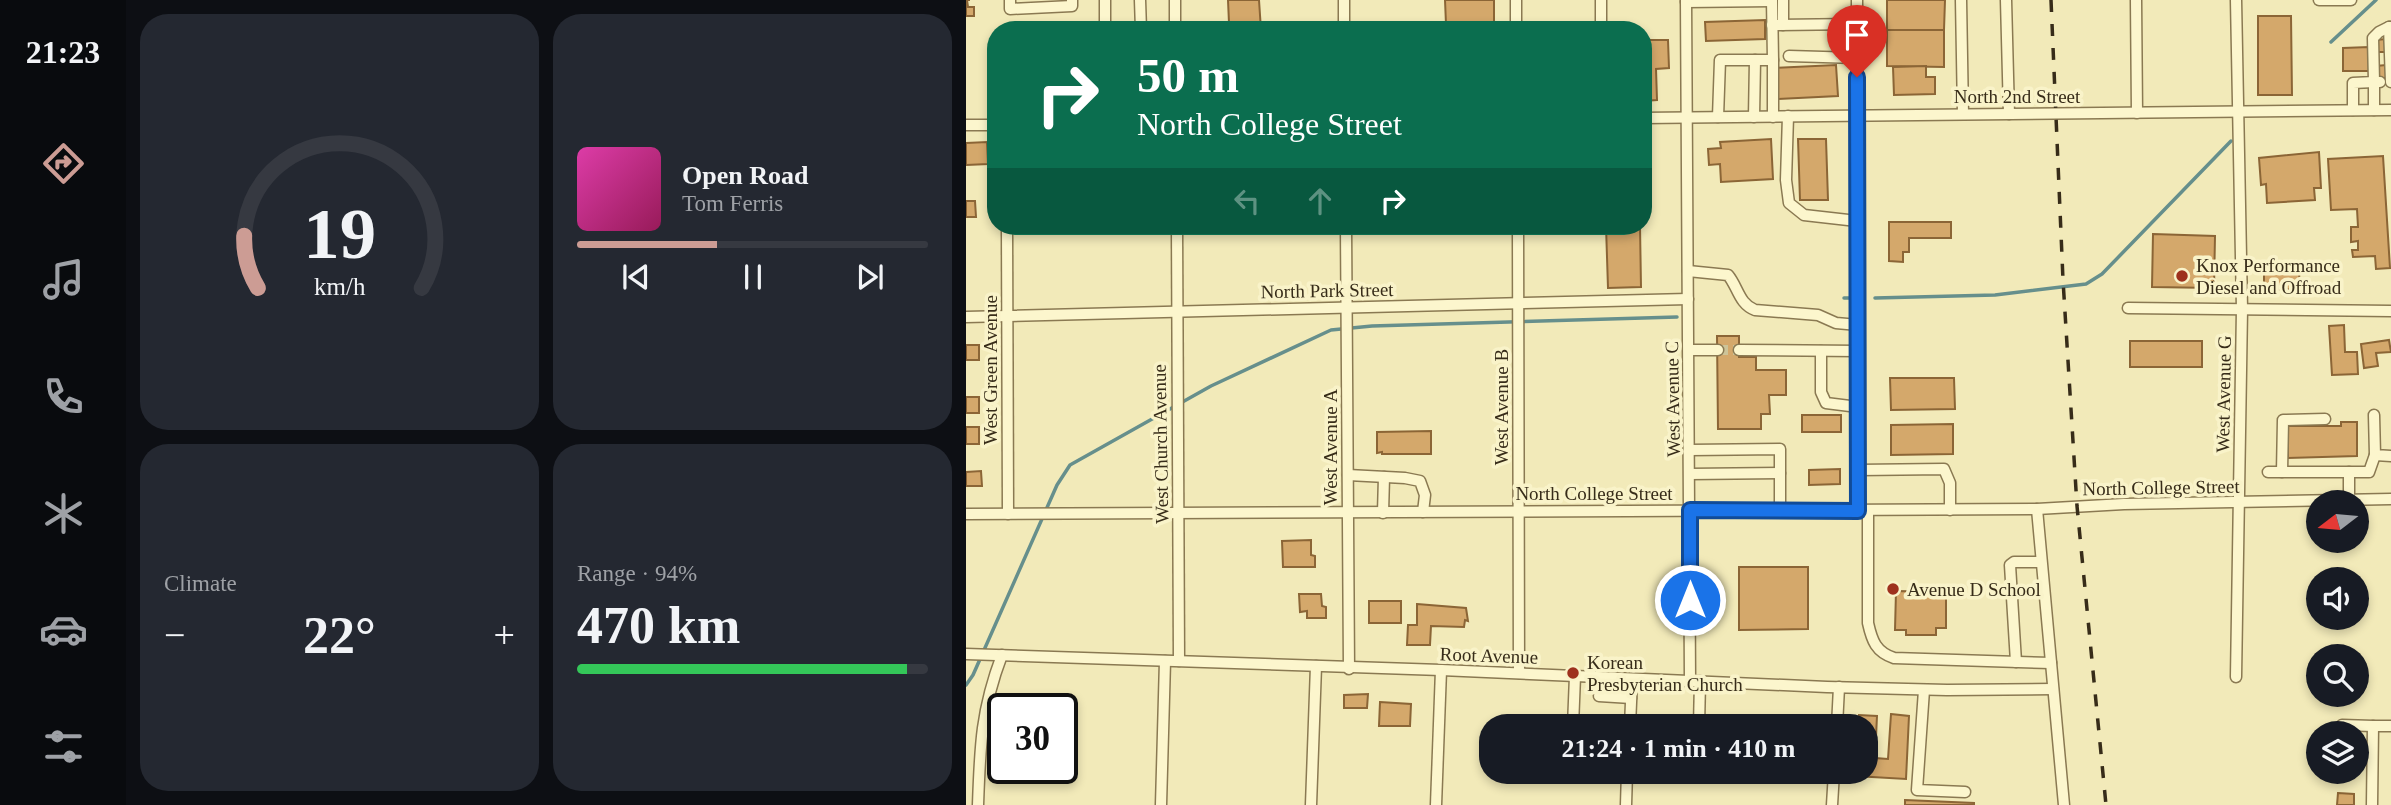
<!DOCTYPE html>
<html lang="en">
<head>
<meta charset="utf-8">
<style>
  body { margin:0; font-family:"Times New Roman",serif; background:#242831; color:#f1f3f6; height:100vh; display:flex; flex-direction:column; font-size:26px; white-space:nowrap }
  * { box-sizing:border-box; margin:0 }
  p { font-size:23px; color:#9ea1a6 }
  .icon { flex:none; width:38px; height:38px; fill:none; stroke:currentColor; stroke-width:2; stroke-linecap:round; stroke-linejoin:round }
  .map { position:relative; flex:1; overflow:hidden }
  .panel { display:flex; flex-direction:column; gap:14px; padding:14px; background:#0d0f14; width:840px }
  .panel>* { flex:none }
  .hud { position:absolute; left:21px; top:21px; width:665px; height:214px; border-radius:28px; box-shadow:0 4px 10px #0003; background:#0b6e4f; color:#fff; overflow:hidden }
  .needle { width:46px; rotate:254deg }
  .fabs { position:absolute; left:1340px; top:490px; display:grid; gap:14px }
  .fabs a { display:grid; place-items:center; width:63px; height:63px; border-radius:50%; background:#171b24; box-shadow:0 4px 10px #0003; font-size:35px }
  .speed { position:absolute; left:21px; top:693px; display:flex; gap:14px; font-size:35px; font-weight:700; text-align:center }
  .speed>* { display:grid; place-content:center; width:91px; height:91px; border-radius:50%; background:#171b24; box-shadow:0 4px 10px #0003; line-height:1 }
  .speed .limit { border:4px solid #111; border-radius:10px; background:#fff; color:#111 }
  .pin { position:absolute; display:grid; place-items:center; width:60px; height:60px; color:#fff; margin:-72px -30px; border-radius:50% 50% 50% 0; rotate:-45deg; box-shadow:0 0 7px #0007 }
  .pin .icon { rotate:45deg }
  .me { position:absolute; width:77px; margin:-38px; rotate:0deg; stroke-linejoin:round; filter:drop-shadow(0 0 5px #0008) }
  .turn { display:flex; align-items:center; gap:24px; height:147px; padding:0 35px; font-size:32px }
  .turn .icon { width:91px; height:91px; stroke-width:2.5 }
  .turn b { display:block; font-size:49px; line-height:60px }
  .lanes { display:flex; align-items:center; height:66px; padding:0 35px; background:#0003; justify-content:center; gap:35px; direction:ltr }
  .lanes .off { opacity:.35 }
  .big { font-size:52px; font-weight:600; line-height:1.1 }
  .panel .widget { flex:1; display:flex; flex-direction:column; justify-content:center; gap:10px; min-width:0; padding:0 24px; border-radius:28px; background:#242831 }
  .panel .dial { align-items:center; gap:0 }
  .dial svg { height:182px; overflow:visible; fill:none; stroke:#363941; stroke-width:7; stroke-linecap:round; text-anchor:middle }
  .dial text { fill:#f1f3f6; stroke:none }
  .song { display:flex; align-items:center; gap:21px }
  .cover { width:84px; height:84px; border-radius:10px; background:linear-gradient(135deg,hsl(320 70% 55%),hsl(330 70% 35%)) }
  .played { height:7px; border-radius:4px; background:linear-gradient(90deg,#cc9c94 40%,#363941 40%) }
  .keys { display:flex; justify-content:space-around; direction:ltr }
  .heat { display:flex; justify-content:space-between; align-items:center; font-size:38px; direction:ltr }
  .charge { height:10px; border-radius:5px; background:linear-gradient(90deg,#34c759 94%,#363941 0) }
  .panel .tiles { flex:1; display:grid; gap:14px; grid-template-columns:repeat(2,1fr) }
  .trip { position:absolute; left:513px; top:714px; width:399px; height:70px; border-radius:28px; background:#171b24; box-shadow:0 4px 10px #0003; font-weight:600; line-height:70px; text-align:center }
  main { display:flex; flex:1; min-height:0 }
  .tab-bar { display:flex; flex-direction:column; width:126px; justify-content:space-around; align-items:center; background:#090b0e; color:#9ea1a6 }
  .tab-bar .icon { width:49px; height:49px }
  .tab-bar .active { color:#cc9c94 }
  .tab-bar b { font-size:32px; color:#f1f3f6 }
  .map>svg:first-child { display:block }
  .lines { fill:none; stroke-linecap:round; stroke-linejoin:round }
  .stream { stroke:#668f8c; stroke-width:3.5 }
  .building { fill:#d4a86b; stroke:#8b6536; stroke-width:2 }
  .minor-tunnel { stroke:#cdc499; stroke-width:10; stroke-dasharray:10 5; stroke-linecap:butt }
  .minor-casing { stroke:#8a7952; stroke-width:13 }
  .minor { stroke:#fcf6cd; stroke-width:10 }
  .rail { stroke:#372c19; stroke-width:3.5; stroke-dasharray:12 12; stroke-linecap:butt }
  .route-casing { stroke:#114b97; stroke-width:18 }
  .route { stroke:#1a73e8; stroke-width:12 }
  .poi-dot { fill:#9e311d; stroke:#f9f3c9; stroke-width:2.5 }
  .labels { text-anchor:middle; stroke-width:7; stroke-linejoin:round; paint-order:stroke }
  .street-label { font-size:19px; fill:#372c19; stroke:#f9f3c9 }
  .poi-label { font-size:19px; fill:#372c19; stroke:#f9f3c9; text-anchor:start }
</style>
</head>
<body>
<main>
<nav class="tab-bar">
<b>21:23</b>
<svg class="icon active" aria-label="directions" viewBox="0 0 24 24"><path d="M12 3l9 9-9 9-9-9zM9 14v-3h6M13 9l2 2-2 2"/></svg>
<svg class="icon" aria-label="music" viewBox="0 0 24 24"><path d="M9 18V5l10-2v13"/><circle cx="6" cy="18" r="3"/><circle cx="16" cy="16" r="3"/></svg>
<svg class="icon" aria-label="phone" viewBox="0 0 24 24"><path d="M5 4h4l2 5-3 2q2 4 5 5l2-3 5 2v4C11 20 4 13 5 4z"/></svg>
<svg class="icon" aria-label="climate" viewBox="0 0 24 24"><path d="M12 3v18M4 7l16 10M4 17L20 7"/></svg>
<svg class="icon" aria-label="car" viewBox="0 0 24 24"><path d="M5 17H2v-5l4-1 3-4h7l3 4 3 1v5h-3M9 17h6M6 11h13"/><circle cx="7" cy="17" r="2"/><circle cx="17" cy="17" r="2"/></svg>
<svg class="icon" aria-label="filters" viewBox="0 0 24 24"><path d="M4 7h16M4 17h16"/><circle cx="9" cy="7" r="2"/><circle cx="15" cy="17" r="2"/></svg>
</nav>
<section class="panel">
<div class="tiles">
<div class="widget dial"><svg viewBox="0 0 100 80">
<path d="M14 69A42 42 0 1 1 86 69"/>
<path d="M14 69A42 42 0 0 1 8 46" stroke="#cc9c94"/>
<text x="50" y="56" font-size="32" font-weight="700">19</text>
<text x="50" y="72" font-size="11">km/h</text>
</svg></div>
<div class="widget">
<div class="song"><i class="cover"></i><div><b>Open Road</b><p>Tom Ferris</p></div></div>
<div class="played"></div>
<div class="keys"><svg class="icon" aria-label="previous" viewBox="0 0 24 24"><path d="M18 5L8 12l10 7zM5 5v14"/></svg><svg class="icon" aria-label="pause" viewBox="0 0 24 24"><path d="M8 5v14M16 5v14"/></svg><svg class="icon" aria-label="next" viewBox="0 0 24 24"><path d="M6 5l10 7-10 7zM19 5v14"/></svg></div>
</div>
<div class="widget"><p>Climate</p>
<div class="heat"><a>−</a><b class="big">22°</b><a>+</a></div>
</div>
<div class="widget"><p>Range · 94%</p><b class="big">470 km</b><div class="charge"></div></div>
</div>
</section>
<div class="map">
<svg width="1425" height="805" viewBox="0 0 1425 805">
  <rect width="100%" height="100%" fill="#f2eab9"/>
  <g class="lines">
    <g class="stream">
      <path d="M1365 42 1410 0"/>
      <path d="M878 298H886"/>
      <path d="M909 298 1029 295 1120 284 1136 274 1265 141"/>
      <path d="M0 685 7 675 91 485 104 465 245 386 365 330 406 326 711 317"/>
    </g>
  </g>
  <g class="building">
    <path d="M0 0H4H1L2 7H8V16H0Z"/>
    <path d="M262 0H293L295 30H231V25L263 23Z"/>
    <path d="M479 0H528V23L480 24Z"/>
    <path d="M921 0H979L978 30H921Z"/>
    <path d="M1292 16H1325L1326 95H1292Z"/>
    <path d="M799 20V39L740 41 739 22Z"/>
    <path d="M125 24V30H70V27Z"/>
    <path d="M458 24V30H398V26Z"/>
    <path d="M921 30H978V67L921 66Z"/>
    <path d="M1420 39 1421 52H1410V40Z"/>
    <path d="M677 40H702L703 68 690 69 691 100 677 101Z"/>
    <path d="M1403 47V71H1377V48Z"/>
    <path d="M870 65 872 96 810 99 809 68Z"/>
    <path d="M1420 65 1421 78H1410V66Z"/>
    <path d="M960 66V77H969V94L928 95 927 67Z"/>
    <path d="M805 139 807 179 755 182 754 164 743 165 742 149 755 148 754 142Z"/>
    <path d="M832 139H860L862 200H834Z"/>
    <path d="M21 142 22 164 0 165V143Z"/>
    <path d="M1353 152 1355 188H1348L1349 200 1301 203 1300 184 1295 185 1293 158Z"/>
    <path d="M1417 156 1424 268 1410 269 1409 256 1387 257 1386 250H1392V241L1385 242V227H1392L1391 209 1365 210 1362 159Z"/>
    <path d="M0 201H9L10 217H0Z"/>
    <path d="M923 222H985V238H943V252H937V262L923 261Z"/>
    <path d="M640 226H674L675 287 642 288Z"/>
    <path d="M1187 234 1249 236 1248 288 1186 287Z"/>
    <path d="M1333 270 1334 289 1298 290V271Z"/>
    <path d="M1378 325 1379 352H1391L1392 374 1366 375 1363 326Z"/>
    <path d="M751 336H773V357H790V370H820V395H803L804 414H795V429H752Z"/>
    <path d="M1423 340 1425 352 1410 353 1412 366 1398 368 1395 344Z"/>
    <rect x="1164" y="341" width="72" height="26"/>
    <rect x="0" y="345" width="13" height="15"/>
    <path d="M924 378H988L989 409 925 410Z"/>
    <rect x="0" y="397" width="13" height="16"/>
    <rect x="836" y="415" width="39" height="17"/>
    <path d="M1375 422H1391V456L1322 458 1321 426H1375Z"/>
    <path d="M987 424V454L925 455V425Z"/>
    <rect x="0" y="427" width="13" height="17"/>
    <path d="M465 431V454H416V452L411 453V432Z"/>
    <path d="M874 469V484L843 485V470Z"/>
    <path d="M15 471 16 486H0V472Z"/>
    <path d="M345 540V555L349 556V567H317L316 541Z"/>
    <path d="M773 567H842V629L773 630Z"/>
    <path d="M930 591 980 592V628H970V635H940V630H929Z"/>
    <path d="M333 594H355L356 606 360 607V618H341V611L334 612Z"/>
    <rect x="403" y="601" width="32" height="22"/>
    <path d="M451 604 500 608 502 621 499 620 498 627 465 626 464 645H441L442 625H451Z"/>
    <path d="M402 694 401 708H378V695Z"/>
    <path d="M414 702 445 704 444 726H413Z"/>
    <path d="M925 714 943 716 940 779 889 776V772H900V726H892L893 715 911 716 909 758 922 759Z"/>
    <path d="M1355 728 1370 729V733H1355Z"/>
    <path d="M1372 793 1388 794V805H1371Z"/>
    <path d="M939 800 1008 803V805H939Z"/>
  </g>
  <g class="lines">
    <path class="minor-tunnel" d="M752 350H773"/>
    <defs>
      <g id="minor">
        <path d="M44 0V9L106 6V0"/>
        <path d="M139 0V30"/>
        <path d="M174 0 175 30"/>
        <path d="M209 0V30"/>
        <path d="M378 0V30"/>
        <path d="M550 0V30"/>
        <path d="M635 0V30"/>
        <path d="M720 0 724 680"/>
        <path d="M817 0V25"/>
        <path d="M891 0 892 511"/>
        <path d="M995 0 997 114"/>
        <path d="M1040 0 1043 114"/>
        <path d="M1170 0 1171 113"/>
        <path d="M1353 0H1385"/>
        <path d="M720 2 806 1"/>
        <path d="M806 25 891 24"/>
        <path d="M1425 27H1423L1425 82"/>
        <path d="M823 56 891 58"/>
        <path d="M807 60V117"/>
        <path d="M1387 110V83L1408 82 1407 38 1413 32 1423 27"/>
        <path d="M1408 110V82H1414"/>
        <path d="M822 116 820 180 823 203 838 215 891 221"/>
        <path d="M752 117 754 60H807L806 0"/>
        <path d="M788 117 789 60"/>
        <path d="M677 118 1425 110"/>
        <path d="M0 125H30"/>
        <path d="M41 226 42 514"/>
        <path d="M211 226 213 661"/>
        <path d="M380 226 383 669"/>
        <path d="M552 226 553 673"/>
        <path d="M722 271 762 275C772 287 773 304 789 310L852 315 870 323 892 325"/>
        <path d="M1162 308 1425 311"/>
        <path d="M0 317 722 299"/>
        <path d="M723 350H752"/>
        <path d="M773 350 892 351"/>
        <path d="M855 351V392L860 403 892 407"/>
        <path d="M1408 415 1409 455 1425 456"/>
        <path d="M724 450 814 449V510"/>
        <path d="M892 470 978 469 984 483V510"/>
        <path d="M1302 472H1403L1409 455"/>
        <path d="M1316 472 1317 420 1359 419"/>
        <path d="M1383 472V500"/>
        <path d="M724 474 814 473"/>
        <path d="M382 475 439 478 454 481 459 495 457 512"/>
        <path d="M1071 509 1098 805"/>
        <path d="M902 511V623C906 641 910 652 928 658L1085 663"/>
        <path d="M417 513 418 477"/>
        <path d="M0 514 1071 509 1158 504 1425 499"/>
        <path d="M0 654 475 670 861 687 981 690 1087 689"/>
        <path d="M1050 662 1044 565 1048 562H1075"/>
        <path d="M1270 677 1276 309 1270 0"/>
        <path d="M958 690 951 790 999 792"/>
        <path d="M633 696 665 698"/>
        <path d="M1376 725 1407 726"/>
        <path d="M607 726 609 676"/>
        <path d="M664 726 666 679"/>
        <path d="M733 726 734 681"/>
        <path d="M871 726 873 687"/>
        <path d="M12 805C14 747 15 710 36 655"/>
        <path d="M195 805 199 661"/>
        <path d="M345 805 350 666"/>
        <path d="M470 805 475 670"/>
        <path d="M660 805 661 772"/>
        <path d="M866 805 868 772"/>
        <path d="M1406 805 1407 726H1425"/>
      </g>
    </defs>
    <use href="#minor" class="minor-casing"/>
    <use href="#minor" class="minor"/>
    <path class="rail" d="M1085 0 1097 280 1111 506 1140 805"/>
  </g>
  <g class="lines">
    <defs>
      <path id="route" d="M724 600V510L892 511 891 77"/>
    </defs>
    <use href="#route" class="route-casing"/>
    <use href="#route" class="route"/>
  </g>
  <g class="poi-dot">
    <circle cx="1216" cy="276" r="7"/>
    <circle cx="927" cy="589" r="7"/>
    <circle cx="607" cy="673" r="7"/>
  </g>
  <g class="labels">
    <g class="street-label">
      <text x="1051" y="103">North 2nd Street</text>
      <text transform="translate(361 290) rotate(-1)" y="7">North Park Street</text>
      <text transform="translate(24 370) rotate(-90)" y="7">West Green Avenue</text>
      <text transform="translate(1257 394) rotate(-89)" y="7">West Avenue G</text>
      <text transform="translate(706 399) rotate(-91)" y="7">West Avenue C</text>
      <text transform="translate(535 407) rotate(-90)" y="7">West Avenue B</text>
      <text transform="translate(194 444) rotate(-91)" y="7">West Church Avenue</text>
      <text transform="translate(364 447) rotate(-90)" y="7">West Avenue A</text>
      <text transform="translate(1195 487) rotate(-1)" y="7">North College Street</text>
      <text x="628" y="500">North College Street</text>
      <text transform="translate(523 655) rotate(2)" y="7">Root Avenue</text>
    </g>
    <g class="poi-label">
      <text x="1230" y="272">Knox Performance<tspan x="1230" dy="22">Diesel and Offroad</tspan></text>
      <text x="941" y="596">Avenue D School</text>
      <text x="621" y="669">Korean<tspan x="621" dy="22">Presbyterian Church</tspan></text>
    </g>
  </g>
</svg>
<div class="fabs">
<a><svg class="needle" viewBox="-14 -14 28 28"><path d="M0-13l5 13h-10z" fill="#e53935"/><path d="M0 13l5-13h-10z" fill="#9ea1a6"/></svg></a>
<a><svg class="icon" aria-label="sound" viewBox="0 0 24 24"><path d="M4 9h4l5-4v14l-5-4H4zM17 9q2 3 0 6"/></svg></a>
<a><svg class="icon" aria-label="search" viewBox="0 0 24 24"><circle cx="10" cy="10" r="6"/><path d="M15 15l6 6"/></svg></a>
<a><svg class="icon" aria-label="layers" viewBox="0 0 24 24"><path d="M12 4l9 5-9 5-9-5zM3 14l9 5 9-5"/></svg></a>
</div>
<div class="speed"><div class="limit">30</div></div>
<div class="pin" style="left:891px;top:77px;background:#d93025"><svg class="icon" aria-label="arrive" viewBox="0 0 24 24"><path d="M6 21V4h12l-3 4 3 4H6"/></svg></div>
<svg class="me" style="left:724px;top:600px" viewBox="-20 -20 40 40"><circle r="17" fill="#1a73e8" stroke="#fff" stroke-width="3"/><path d="M0-11L8 9 0 5-8 9z" fill="#fff"/></svg>
<div class="trip">21:24 · 1 min · 410 m</div>
<div class="hud">
<div class="turn"><svg class="icon" aria-label="right" viewBox="0 0 24 24"><path d="M7 20v-9h11M14 6l5 5-5 5"/></svg><div><b>50 m</b>North College Street</div></div>
<div class="lanes"><svg class="icon off" aria-label="left" viewBox="0 0 24 24"><path d="M17 20v-9H6M10 6l-5 5 5 5"/></svg><svg class="icon off" aria-label="ahead" viewBox="0 0 24 24"><path d="M12 20V5M6 11l6-6 6 6"/></svg><svg class="icon" aria-label="right" viewBox="0 0 24 24"><path d="M7 20v-9h11M14 6l5 5-5 5"/></svg></div>
</div>
</div>
</main>
</body>
</html>
